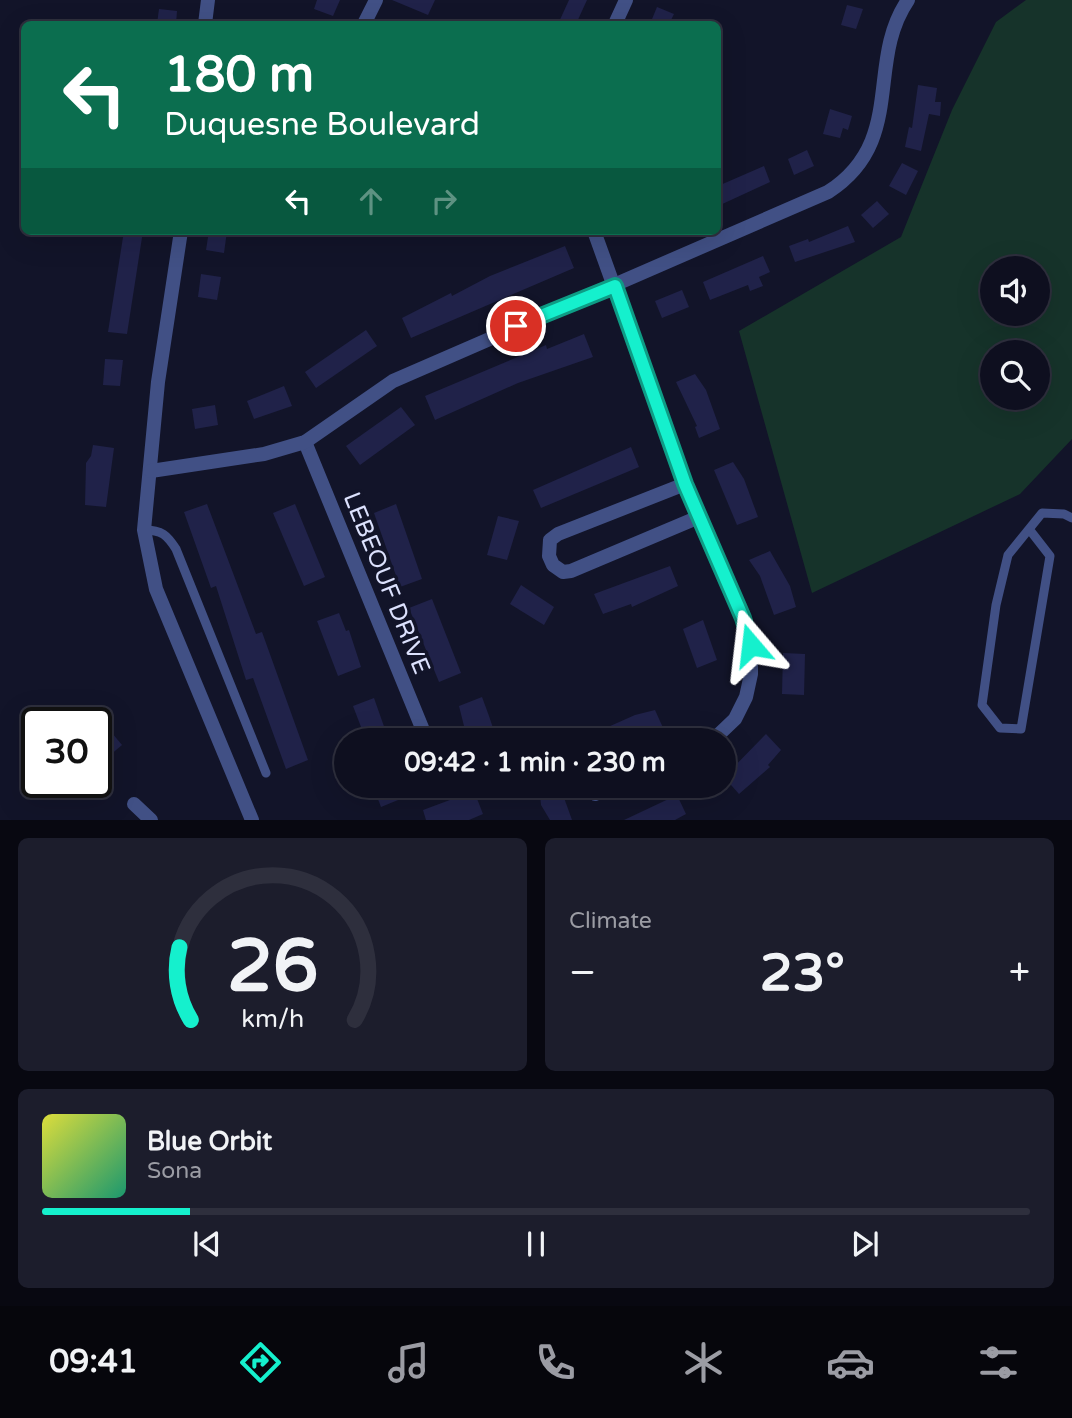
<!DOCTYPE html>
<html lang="en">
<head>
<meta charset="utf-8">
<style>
  body { margin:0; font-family:"Varela Round",sans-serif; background:#1c1d2c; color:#f1f3f6; height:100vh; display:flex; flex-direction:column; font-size:26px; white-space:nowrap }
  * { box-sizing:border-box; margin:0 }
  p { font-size:23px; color:#9b9ca4 }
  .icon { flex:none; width:38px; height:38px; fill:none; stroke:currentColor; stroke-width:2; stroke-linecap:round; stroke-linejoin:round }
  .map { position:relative; height:820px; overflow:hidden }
  .panel { display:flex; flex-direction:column; gap:18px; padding:18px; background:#080811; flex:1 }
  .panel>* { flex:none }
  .banner { position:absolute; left:21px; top:21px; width:700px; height:214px; border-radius:10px; box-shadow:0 7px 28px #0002,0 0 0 2px #2e2f3d; background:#0b6e4f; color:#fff; overflow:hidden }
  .fabs { position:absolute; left:980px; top:256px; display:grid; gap:14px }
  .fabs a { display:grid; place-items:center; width:70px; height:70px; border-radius:50%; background:#0e0f1f; box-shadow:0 7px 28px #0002,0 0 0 2px #2e2f3d; font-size:35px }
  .speed { position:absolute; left:21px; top:707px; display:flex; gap:14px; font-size:35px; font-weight:700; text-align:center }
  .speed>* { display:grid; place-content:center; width:91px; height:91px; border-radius:50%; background:#0e0f1f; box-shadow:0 7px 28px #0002,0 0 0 2px #2e2f3d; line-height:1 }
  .speed .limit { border:4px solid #111; border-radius:10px; background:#fff; color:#111 }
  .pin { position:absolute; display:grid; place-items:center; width:60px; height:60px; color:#fff; margin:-30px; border:4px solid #fff; border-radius:50%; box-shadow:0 2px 7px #0007 }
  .me { position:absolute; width:77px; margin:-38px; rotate:343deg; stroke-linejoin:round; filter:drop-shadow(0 0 5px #0008) }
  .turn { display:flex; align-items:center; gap:24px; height:147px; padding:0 28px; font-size:32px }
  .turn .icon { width:91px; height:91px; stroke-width:2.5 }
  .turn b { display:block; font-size:49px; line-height:60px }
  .lanes { display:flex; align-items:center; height:66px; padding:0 28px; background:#0003; justify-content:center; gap:35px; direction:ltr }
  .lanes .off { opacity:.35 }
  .big { font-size:52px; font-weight:700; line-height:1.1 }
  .panel .tile { flex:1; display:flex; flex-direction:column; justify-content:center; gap:10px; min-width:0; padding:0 24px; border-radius:10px; background:#1c1d2c }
  .panel .dial { align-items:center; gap:0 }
  .dial svg { height:182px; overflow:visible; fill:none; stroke:#2e2f3d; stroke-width:7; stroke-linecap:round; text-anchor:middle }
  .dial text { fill:#f1f3f6; stroke:none }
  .song { display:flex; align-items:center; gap:21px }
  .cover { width:84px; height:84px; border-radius:10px; background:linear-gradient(135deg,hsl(60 70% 55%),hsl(160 70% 35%)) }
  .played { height:7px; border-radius:4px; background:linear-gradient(90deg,#15f0cd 15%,#2e2f3d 15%) }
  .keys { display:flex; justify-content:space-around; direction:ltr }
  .heat { display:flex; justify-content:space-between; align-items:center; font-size:38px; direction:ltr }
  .panel .tiles { flex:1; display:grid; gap:18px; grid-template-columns:1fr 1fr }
  .tile:last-child { grid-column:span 2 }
  .trip { position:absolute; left:334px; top:728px; width:402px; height:70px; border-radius:35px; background:#0e0f1f; box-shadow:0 7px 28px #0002,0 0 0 2px #2e2f3d; font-weight:700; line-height:70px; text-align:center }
  .tabs { display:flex; height:112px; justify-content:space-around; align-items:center; background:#06060c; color:#9b9ca4 }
  .tabs .icon { width:49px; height:49px }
  .tabs .on { color:#15f0cd }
  .tabs b { font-size:32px; color:#f1f3f6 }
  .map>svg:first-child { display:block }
  .green { fill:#16332a; fill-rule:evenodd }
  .building { fill:#202249 }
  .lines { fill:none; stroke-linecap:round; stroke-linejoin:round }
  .lane { stroke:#415085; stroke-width:9 }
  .street { stroke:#415085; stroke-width:14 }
  .route-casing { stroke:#0e9c85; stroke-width:18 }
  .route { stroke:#15f0cd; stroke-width:12 }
  .labels { text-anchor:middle; stroke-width:7; stroke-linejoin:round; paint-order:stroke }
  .street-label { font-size:24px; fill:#dce1fd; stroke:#121429 }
</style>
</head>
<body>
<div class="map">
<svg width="1072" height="820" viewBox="0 0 1072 820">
  <rect width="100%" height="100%" fill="#121429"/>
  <path class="green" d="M1026 0H1072V439L1020 494 812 593 739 331 901 237 952 110 996 22ZM992 268H1038V313H992ZM992 352H1038V397H992Z"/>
  <g class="building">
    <path d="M317 0H340L333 16 314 9Z"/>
    <path d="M392 0H435L428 15Z"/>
    <path d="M569 0H587L576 24H558Z"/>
    <path d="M847 5 863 9 856 29 841 25Z"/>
    <path d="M657 7 674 14 669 24H650Z"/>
    <path d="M159 9 177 11 176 24H157Z"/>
    <path d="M918 85 937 88 935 102H941L940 116 929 114 921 151 905 147 909 127 912 128Z"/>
    <path d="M830 109 852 116 848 130 843 128 840 138 823 134Z"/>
    <path d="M807 150 814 166 794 175 788 159Z"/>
    <path d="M902 163 918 171 906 195 889 186Z"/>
    <path d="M764 166 770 182 718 206V186Z"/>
    <path d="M877 201 889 214 873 228 861 215Z"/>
    <path d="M848 226 855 242 795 262 789 246 808 239 809 242Z"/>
    <path d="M124 231H143L127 334 108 332Z"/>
    <path d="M209 231H227L224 253 206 250Z"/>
    <path d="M565 246 574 268 411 338 402 318 451 293 452 296 490 276Z"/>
    <path d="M763 256 770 272 759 277 763 286 750 291 748 285 710 300 703 282Z"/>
    <path d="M201 274 221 277 217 300 198 297Z"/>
    <path d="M682 290 689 307 662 318 655 301Z"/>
    <path d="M366 330 377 346 316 388 305 372Z"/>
    <path d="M584 334 593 357 518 383 435 420 425 396 546 345 547 349Z"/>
    <path d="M105 359 123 360 120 386 103 385Z"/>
    <path d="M695 374 706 390 720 429 699 438 695 427 697 426 676 382Z"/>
    <path d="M284 386 292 406 254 419 247 401Z"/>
    <path d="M215 405 218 425 195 429 192 409Z"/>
    <path d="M401 407 415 425 360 465 346 446Z"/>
    <path d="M93 445 114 448 106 507 85 505 86 463 91 456Z"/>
    <path d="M631 447 639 467 541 508 533 490Z"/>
    <path d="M733 462 744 479 758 517 737 525 714 470Z"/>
    <path d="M207 504 256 634 262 632 308 760 286 769 253 678 246 680 216 586 211 588 184 512Z"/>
    <path d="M295 504 325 577 304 586 273 513Z"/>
    <path d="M396 504 422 579 400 587 374 513Z"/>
    <path d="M498 516 519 521 507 560 487 555Z"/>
    <path d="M770 551 790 586 796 607 774 615 760 576 749 560Z"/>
    <path d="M670 566 678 586 632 607 631 604 603 614 594 594Z"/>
    <path d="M521 585 554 607 544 625 510 604Z"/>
    <path d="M432 599 461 673 439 682 409 608Z"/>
    <path d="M339 613 346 631 349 630 361 667 338 676 317 621Z"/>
    <path d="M703 620 717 660 697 668 683 629Z"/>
    <path d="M783 653 805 654 804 695 782 694Z"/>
    <path d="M482 697 489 716 497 740H470L464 726 459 706Z"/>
    <path d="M374 698 387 735 366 740 353 706Z"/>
    <path d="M655 710 664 730 633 740H603L599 731 635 715Z"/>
    <path d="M107 727 122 745 96 767V736Z"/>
    <path d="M766 734 781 750 768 765 770 767 739 794 724 777Z"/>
    <path d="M48 782H82L62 799Z"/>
    <path d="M373 786H398L403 798 381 807Z"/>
    <path d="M560 787 567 806 572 820H550L541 805 540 794Z"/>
    <path d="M474 791 483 814 469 820H426L423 810Z"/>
    <path d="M677 795 686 814 675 820H624Z"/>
  </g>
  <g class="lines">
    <g class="lane">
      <path d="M1029 529 1050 556 1021 729 1000 728 982 705 996 605 1008 555 1042 513 1064 514 1072 518"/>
      <path d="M144 530C162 530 167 535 176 549L266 773"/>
    </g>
    <g class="street">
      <path d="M205 24 208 0"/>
      <path d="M364 24 376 0"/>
      <path d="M615 24 626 0"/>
      <path d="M181 231 158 382 144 530 156 589 252 820"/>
      <path d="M594 231 685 484 743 618 751 645V674L746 697 735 719 713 740"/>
      <path d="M305 442 427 740"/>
      <path d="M151 471 264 454 305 442 393 381 828 192C907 141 865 63 908 0"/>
      <path d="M685 484 558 534 550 540 549 556 553 565 563 572 571 571 699 517"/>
      <path d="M595 794 613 786"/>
      <path d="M134 804 151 820"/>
    </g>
  </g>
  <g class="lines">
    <defs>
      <path id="route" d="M516 326 615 286 685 484 743 618 751 645"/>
    </defs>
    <use href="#route" class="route-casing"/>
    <use href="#route" class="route"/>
  </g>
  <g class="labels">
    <g class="street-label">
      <text transform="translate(387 583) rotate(68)" y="8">LEBEOUF DRIVE</text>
    </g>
  </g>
</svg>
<div class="fabs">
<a><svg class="icon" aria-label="sound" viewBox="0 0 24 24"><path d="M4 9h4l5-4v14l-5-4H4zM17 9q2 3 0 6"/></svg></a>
<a><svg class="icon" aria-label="search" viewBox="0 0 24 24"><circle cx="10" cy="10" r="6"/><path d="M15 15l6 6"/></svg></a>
</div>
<div class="speed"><div class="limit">30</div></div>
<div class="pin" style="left:516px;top:326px;background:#d93025"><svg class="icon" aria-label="arrive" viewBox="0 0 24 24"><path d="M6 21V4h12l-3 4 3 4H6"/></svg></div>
<svg class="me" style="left:751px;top:645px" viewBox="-20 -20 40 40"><path d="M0-17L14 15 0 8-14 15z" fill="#15f0cd" stroke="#fff" stroke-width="4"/></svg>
<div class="trip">09:42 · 1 min · 230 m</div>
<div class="banner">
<div class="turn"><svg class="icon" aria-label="left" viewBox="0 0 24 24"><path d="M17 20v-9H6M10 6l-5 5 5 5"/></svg><div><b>180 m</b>Duquesne Boulevard</div></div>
<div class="lanes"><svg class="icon" aria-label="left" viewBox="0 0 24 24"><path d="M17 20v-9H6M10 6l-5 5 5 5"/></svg><svg class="icon off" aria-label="ahead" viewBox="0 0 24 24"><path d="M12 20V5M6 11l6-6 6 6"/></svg><svg class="icon off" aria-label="right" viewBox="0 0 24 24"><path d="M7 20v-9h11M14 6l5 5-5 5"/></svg></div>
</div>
</div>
<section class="panel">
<div class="tiles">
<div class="tile dial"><svg viewBox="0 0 100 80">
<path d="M14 69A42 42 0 1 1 86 69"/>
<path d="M14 69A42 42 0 0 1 9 37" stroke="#15f0cd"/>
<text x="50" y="56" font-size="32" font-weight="700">26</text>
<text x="50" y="72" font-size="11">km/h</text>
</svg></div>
<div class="tile"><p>Climate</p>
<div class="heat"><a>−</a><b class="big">23°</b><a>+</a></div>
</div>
<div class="tile">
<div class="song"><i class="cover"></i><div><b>Blue Orbit</b><p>Sona</p></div></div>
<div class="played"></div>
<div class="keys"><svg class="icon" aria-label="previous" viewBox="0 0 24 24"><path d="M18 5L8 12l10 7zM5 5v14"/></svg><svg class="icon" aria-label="pause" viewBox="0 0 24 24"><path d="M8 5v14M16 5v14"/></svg><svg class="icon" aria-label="next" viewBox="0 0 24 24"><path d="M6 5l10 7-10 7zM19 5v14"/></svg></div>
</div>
</div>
</section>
<nav class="tabs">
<b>09:41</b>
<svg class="icon on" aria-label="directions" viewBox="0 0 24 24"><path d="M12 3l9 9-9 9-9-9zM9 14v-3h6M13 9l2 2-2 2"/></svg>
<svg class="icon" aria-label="music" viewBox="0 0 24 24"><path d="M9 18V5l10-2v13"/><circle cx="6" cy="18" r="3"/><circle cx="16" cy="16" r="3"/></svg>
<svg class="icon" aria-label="phone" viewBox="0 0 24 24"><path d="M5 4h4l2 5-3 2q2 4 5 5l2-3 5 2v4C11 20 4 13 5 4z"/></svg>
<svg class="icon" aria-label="climate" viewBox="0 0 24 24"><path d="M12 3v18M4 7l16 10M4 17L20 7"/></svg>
<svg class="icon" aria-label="car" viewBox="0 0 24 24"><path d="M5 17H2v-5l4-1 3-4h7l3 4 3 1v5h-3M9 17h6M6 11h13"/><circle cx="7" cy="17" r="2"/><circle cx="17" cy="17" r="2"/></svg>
<svg class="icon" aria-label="filters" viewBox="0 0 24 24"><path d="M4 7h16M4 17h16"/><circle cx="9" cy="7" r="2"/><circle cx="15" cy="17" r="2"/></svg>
</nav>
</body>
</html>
